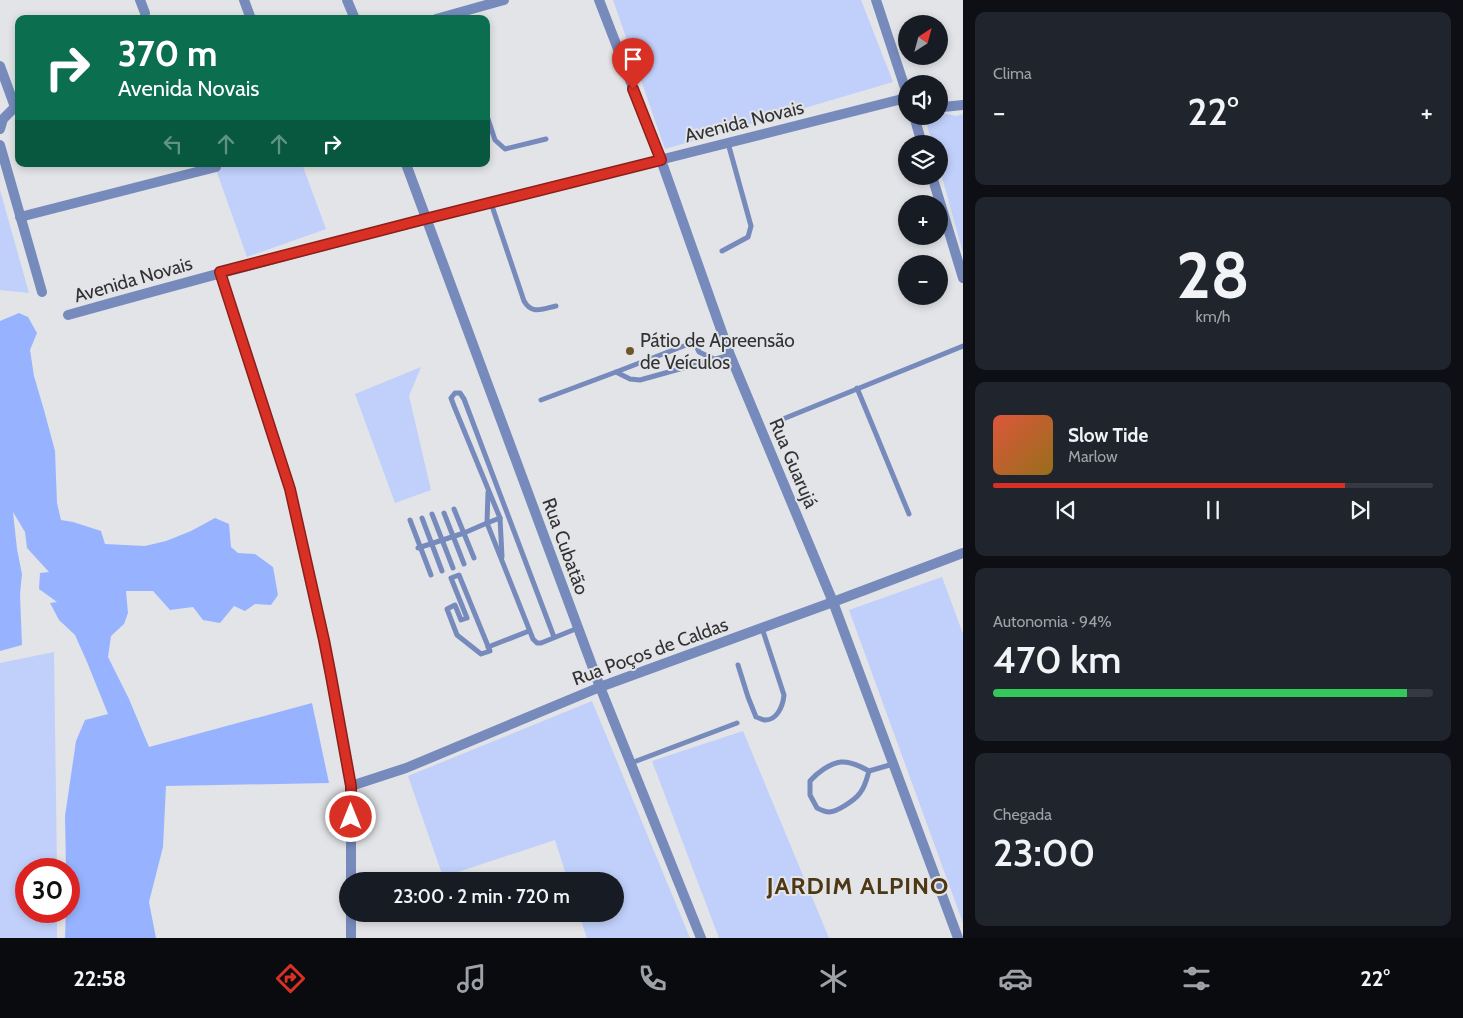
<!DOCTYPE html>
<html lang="pt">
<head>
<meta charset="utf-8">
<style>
  body { margin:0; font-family:Cabin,sans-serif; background:#20242c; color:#f1f3f6; height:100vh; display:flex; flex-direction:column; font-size:19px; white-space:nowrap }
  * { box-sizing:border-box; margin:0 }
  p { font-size:16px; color:#9ea1a6 }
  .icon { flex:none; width:28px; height:28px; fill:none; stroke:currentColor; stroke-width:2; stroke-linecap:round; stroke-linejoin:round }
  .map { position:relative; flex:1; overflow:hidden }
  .drawer { display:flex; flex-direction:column; gap:12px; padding:12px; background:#0d0f14; width:500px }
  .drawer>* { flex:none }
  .banner { position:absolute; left:15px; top:15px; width:475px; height:152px; border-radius:10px; box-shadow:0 2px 8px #0003; background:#0b6e4f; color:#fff; overflow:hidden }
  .needle { width:32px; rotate:36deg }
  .buttons { position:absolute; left:898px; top:15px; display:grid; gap:10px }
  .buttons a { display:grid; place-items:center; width:50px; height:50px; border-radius:50%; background:#171b24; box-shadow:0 2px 8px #0003; font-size:25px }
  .speed { position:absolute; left:15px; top:858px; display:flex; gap:10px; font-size:25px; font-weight:700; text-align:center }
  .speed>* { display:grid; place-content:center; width:65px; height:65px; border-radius:50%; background:#171b24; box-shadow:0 2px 8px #0003; line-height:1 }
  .speed .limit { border:8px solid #d22; background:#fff; color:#111 }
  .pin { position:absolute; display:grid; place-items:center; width:42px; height:42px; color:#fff; margin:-51px -21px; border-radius:50% 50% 50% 0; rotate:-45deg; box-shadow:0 0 5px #0007 }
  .pin .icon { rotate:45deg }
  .me { position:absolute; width:55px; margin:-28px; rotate:0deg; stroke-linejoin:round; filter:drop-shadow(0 0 4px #0008) }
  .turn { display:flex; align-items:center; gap:18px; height:105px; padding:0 20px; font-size:22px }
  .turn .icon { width:65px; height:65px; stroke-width:2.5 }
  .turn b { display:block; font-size:35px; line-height:42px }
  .lanes { display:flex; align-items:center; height:48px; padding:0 20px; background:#0003; justify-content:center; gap:25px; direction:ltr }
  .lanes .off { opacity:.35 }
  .big { font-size:38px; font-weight:600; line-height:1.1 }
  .drawer .card { flex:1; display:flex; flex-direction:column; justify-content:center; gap:8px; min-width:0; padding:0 18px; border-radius:10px; background:#20242c }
  .drawer .dial { align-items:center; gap:0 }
  .dial b { font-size:65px; line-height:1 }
  .song { display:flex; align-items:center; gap:15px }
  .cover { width:60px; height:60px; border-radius:8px; background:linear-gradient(135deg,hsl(10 70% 55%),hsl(40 70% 35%)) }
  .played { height:5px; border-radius:2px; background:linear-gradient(90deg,#d93025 80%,#363941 80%) }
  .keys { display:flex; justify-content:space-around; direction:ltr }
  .heat { display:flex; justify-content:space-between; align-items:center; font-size:28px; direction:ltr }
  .charge { height:8px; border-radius:4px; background:linear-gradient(90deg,#34c759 94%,#363941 0) }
  .trip { position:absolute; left:339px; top:872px; width:285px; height:50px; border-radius:25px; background:#171b24; box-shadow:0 2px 8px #0003; font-weight:600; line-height:50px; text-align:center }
  .tab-bar { display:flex; height:80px; justify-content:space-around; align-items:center; background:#090b0e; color:#9ea1a6 }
  .tab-bar .icon { width:35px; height:35px }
  .tab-bar .active { color:#d93025 }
  .tab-bar b { font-size:22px; color:#f1f3f6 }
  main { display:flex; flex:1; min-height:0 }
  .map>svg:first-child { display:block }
  .green { fill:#c0d0fa }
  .forest { fill:#97b3ff }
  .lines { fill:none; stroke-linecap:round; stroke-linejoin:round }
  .service { stroke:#778abc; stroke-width:5 }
  .minor { stroke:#778abc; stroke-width:10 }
  .tertiary { stroke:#778abc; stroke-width:10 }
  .route-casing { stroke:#8d1f18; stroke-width:12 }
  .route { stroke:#d93025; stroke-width:9 }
  .poi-dot { fill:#705527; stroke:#e3e4e7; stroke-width:2 }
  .labels { text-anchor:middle; stroke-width:4; stroke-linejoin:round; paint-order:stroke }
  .street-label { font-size:19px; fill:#323233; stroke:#e3e4e7 }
  .poi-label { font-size:19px; fill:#323233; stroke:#e3e4e7; text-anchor:start }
  .district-label { font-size:24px; font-weight:bold; letter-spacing:1px; fill:#4e3814; stroke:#e3e4e7 }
</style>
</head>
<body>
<main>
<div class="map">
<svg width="963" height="938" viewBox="0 0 963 938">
  <rect width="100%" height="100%" fill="#e3e4e7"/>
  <g class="green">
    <path d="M613 0H861L893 82 665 149Z"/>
    <path d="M939 112 956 116 963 114V253L939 166V144H932L925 116H939Z"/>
    <path d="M214 164H302L326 229 247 257Z"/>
    <path d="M0 190 29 293 0 290Z"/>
    <path d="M421 367 409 396 431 490 395 503 355 394Z"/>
    <path d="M942 577 963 634V923L849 610Z"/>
    <path d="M54 652 57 869H26V911H57V938H0V663Z"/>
    <path d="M592 701 690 938H587L579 914H615V881H568L555 840 443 877 408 776Z"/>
    <path d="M743 731 829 938H719L652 761Z"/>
  </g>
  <path class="forest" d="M19 313 28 317 37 333 30 350 34 376 44 410 55 451 57 503 61 520 73 522 101 531 105 544 145 546 166 541 191 531 215 518 229 524 231 547 238 553 255 554 273 567 278 595 271 605 255 604 245 611 234 606 220 623 203 620 193 607 170 610 153 591H126L128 613 124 624 111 636 108 657 129 699 149 747 312 703 329 783 166 786 163 847 149 902 156 938H65L66 911H69V869H66L65 816 76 741 85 720 108 714 87 662 75 635 59 620 50 603 57 602 39 589 40 573 49 572 27 548 25 532 13 512 17 549 22 574 20 594 22 645 0 651V321Z"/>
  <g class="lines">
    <g class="service">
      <path d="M486 113 495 140 505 149 546 139"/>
      <path d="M491 203 524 301C532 315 542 309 556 306"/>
      <path d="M722 251 748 237 751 226 728 143"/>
      <path d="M616 372 694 342 699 352 714 359"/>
      <path d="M857 388 909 514"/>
      <path d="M541 400 616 372 630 379 640 380 730 355"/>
      <path d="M783 419 963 346"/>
      <path d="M488 492 487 523 500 518 502 557"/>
      <path d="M454 509 474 558"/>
      <path d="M444 513 464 564"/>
      <path d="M432 514 453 568"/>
      <path d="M422 518 442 571"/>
      <path d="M500 518 454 406 451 398 455 393H460L464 399 554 637"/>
      <path d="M410 520 431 575"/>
      <path d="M418 548 464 533 487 523 533 639 537 643H541L578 628"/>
      <path d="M459 575 490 651 481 654 457 635 447 609 455 605 461 620 467 618 451 578Z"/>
      <path d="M488 647 529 631"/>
      <path d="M738 665 748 697 756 717C759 718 761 719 764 720 777 721 783 706 784 695L762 628"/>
      <path d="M631 763 737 723"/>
      <path d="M869 771C867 778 865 787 860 793 855 800 837 812 829 812 825 812 821 810 817 808L810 795V781C817 773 830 763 841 762 850 761 862 767 869 771L893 764"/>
    </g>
    <g class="minor">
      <path d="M140 0 145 13"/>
      <path d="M244 0 251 19"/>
      <path d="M347 0 355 19"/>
      <path d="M599 0 661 160 730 355 833 602 958 938"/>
      <path d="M876 0 906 91"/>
      <path d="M436 19 504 0"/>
      <path d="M0 66 15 107"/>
      <path d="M0 129 3 119 15 107"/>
      <path d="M0 145 42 292"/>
      <path d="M406 164 600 687 701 938"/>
      <path d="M20 217 216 167"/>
      <path d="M220 273 290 489 324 640 351 786V881"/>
      <path d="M68 315C346 237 626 169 906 98"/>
      <path d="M351 786 406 768 600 687 833 602 963 553"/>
      <path d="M351 914V938"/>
    </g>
    <g class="tertiary">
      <path d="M939 106 943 107 963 105"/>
      <path d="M914 116 922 144"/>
      <path d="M932 176 963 278"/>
    </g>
  </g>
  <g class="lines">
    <defs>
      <path id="route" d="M351 817V786L331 676 324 640 290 489 220 272 425 219 661 160 633 89"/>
    </defs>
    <use href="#route" class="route-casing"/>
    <use href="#route" class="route"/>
  </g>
  <circle class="poi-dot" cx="630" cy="351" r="5"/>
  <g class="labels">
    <g class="street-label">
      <text transform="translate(744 121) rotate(-14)" y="7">Avenida Novais</text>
      <text transform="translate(133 279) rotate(-16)" y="7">Avenida Novais</text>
      <text transform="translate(794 463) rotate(67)" y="7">Rua Guarujá</text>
      <text transform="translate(566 546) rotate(70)" y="7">Rua Cubatão</text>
      <text transform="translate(650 651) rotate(-20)" y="7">Rua Poços de Caldas</text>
    </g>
    <g class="poi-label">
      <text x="640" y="347">Pátio de Apreensão<tspan x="640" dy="22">de Veículos</tspan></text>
    </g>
    <g class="district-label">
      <text x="858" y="894">JARDIM ALPINO</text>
    </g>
  </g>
</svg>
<div class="buttons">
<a><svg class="needle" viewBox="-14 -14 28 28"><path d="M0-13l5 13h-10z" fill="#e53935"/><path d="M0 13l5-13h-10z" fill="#9ea1a6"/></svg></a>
<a><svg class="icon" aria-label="sound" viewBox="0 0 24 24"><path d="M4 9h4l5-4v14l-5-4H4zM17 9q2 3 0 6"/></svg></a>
<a><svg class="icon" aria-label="layers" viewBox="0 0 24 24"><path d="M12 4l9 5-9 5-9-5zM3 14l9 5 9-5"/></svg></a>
<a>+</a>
<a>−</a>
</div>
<div class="speed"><div class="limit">30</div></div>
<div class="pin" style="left:633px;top:89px;background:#d93025"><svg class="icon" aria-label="arrive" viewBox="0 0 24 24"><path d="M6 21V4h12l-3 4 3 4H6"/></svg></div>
<svg class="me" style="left:351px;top:817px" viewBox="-20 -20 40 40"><circle r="17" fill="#d93025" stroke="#fff" stroke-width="3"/><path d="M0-11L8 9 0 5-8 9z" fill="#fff"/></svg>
<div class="trip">23:00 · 2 min · 720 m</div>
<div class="banner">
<div class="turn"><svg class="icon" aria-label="right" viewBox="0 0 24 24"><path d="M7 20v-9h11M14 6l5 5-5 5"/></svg><div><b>370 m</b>Avenida Novais</div></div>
<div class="lanes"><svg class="icon off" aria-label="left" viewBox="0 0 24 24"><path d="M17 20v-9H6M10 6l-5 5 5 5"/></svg><svg class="icon off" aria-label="ahead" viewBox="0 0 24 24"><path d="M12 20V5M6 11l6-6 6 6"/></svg><svg class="icon off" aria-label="ahead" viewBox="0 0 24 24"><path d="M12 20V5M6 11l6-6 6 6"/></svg><svg class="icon" aria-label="right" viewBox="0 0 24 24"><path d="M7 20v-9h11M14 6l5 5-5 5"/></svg></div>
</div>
</div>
<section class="drawer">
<div class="card"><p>Clima</p>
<div class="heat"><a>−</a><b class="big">22°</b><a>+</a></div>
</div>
<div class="card dial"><b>28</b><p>km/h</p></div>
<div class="card">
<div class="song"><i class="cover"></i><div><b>Slow Tide</b><p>Marlow</p></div></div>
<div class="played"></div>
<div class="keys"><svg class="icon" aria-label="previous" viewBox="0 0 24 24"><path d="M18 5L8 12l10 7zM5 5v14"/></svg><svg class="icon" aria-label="pause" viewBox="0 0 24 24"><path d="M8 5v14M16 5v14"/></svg><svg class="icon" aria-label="next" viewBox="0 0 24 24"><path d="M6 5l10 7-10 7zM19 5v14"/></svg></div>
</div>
<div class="card"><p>Autonomia · 94%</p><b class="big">470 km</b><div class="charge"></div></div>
<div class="card"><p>Chegada</p><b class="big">23:00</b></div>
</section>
</main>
<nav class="tab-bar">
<b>22:58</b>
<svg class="icon active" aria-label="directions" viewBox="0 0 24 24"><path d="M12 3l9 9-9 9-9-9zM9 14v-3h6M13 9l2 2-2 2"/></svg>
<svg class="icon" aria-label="music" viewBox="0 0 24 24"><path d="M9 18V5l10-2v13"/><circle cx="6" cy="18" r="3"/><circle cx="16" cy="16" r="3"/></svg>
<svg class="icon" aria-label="phone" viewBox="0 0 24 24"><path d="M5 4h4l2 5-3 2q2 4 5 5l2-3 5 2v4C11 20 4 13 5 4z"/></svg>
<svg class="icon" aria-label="climate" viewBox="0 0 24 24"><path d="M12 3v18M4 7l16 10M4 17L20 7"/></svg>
<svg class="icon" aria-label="car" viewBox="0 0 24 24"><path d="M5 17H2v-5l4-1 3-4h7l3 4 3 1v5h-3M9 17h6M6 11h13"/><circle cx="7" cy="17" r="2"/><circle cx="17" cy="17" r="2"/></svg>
<svg class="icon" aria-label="filters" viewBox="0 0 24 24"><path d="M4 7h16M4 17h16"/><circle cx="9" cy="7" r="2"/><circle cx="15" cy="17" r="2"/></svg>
<b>22°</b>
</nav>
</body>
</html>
